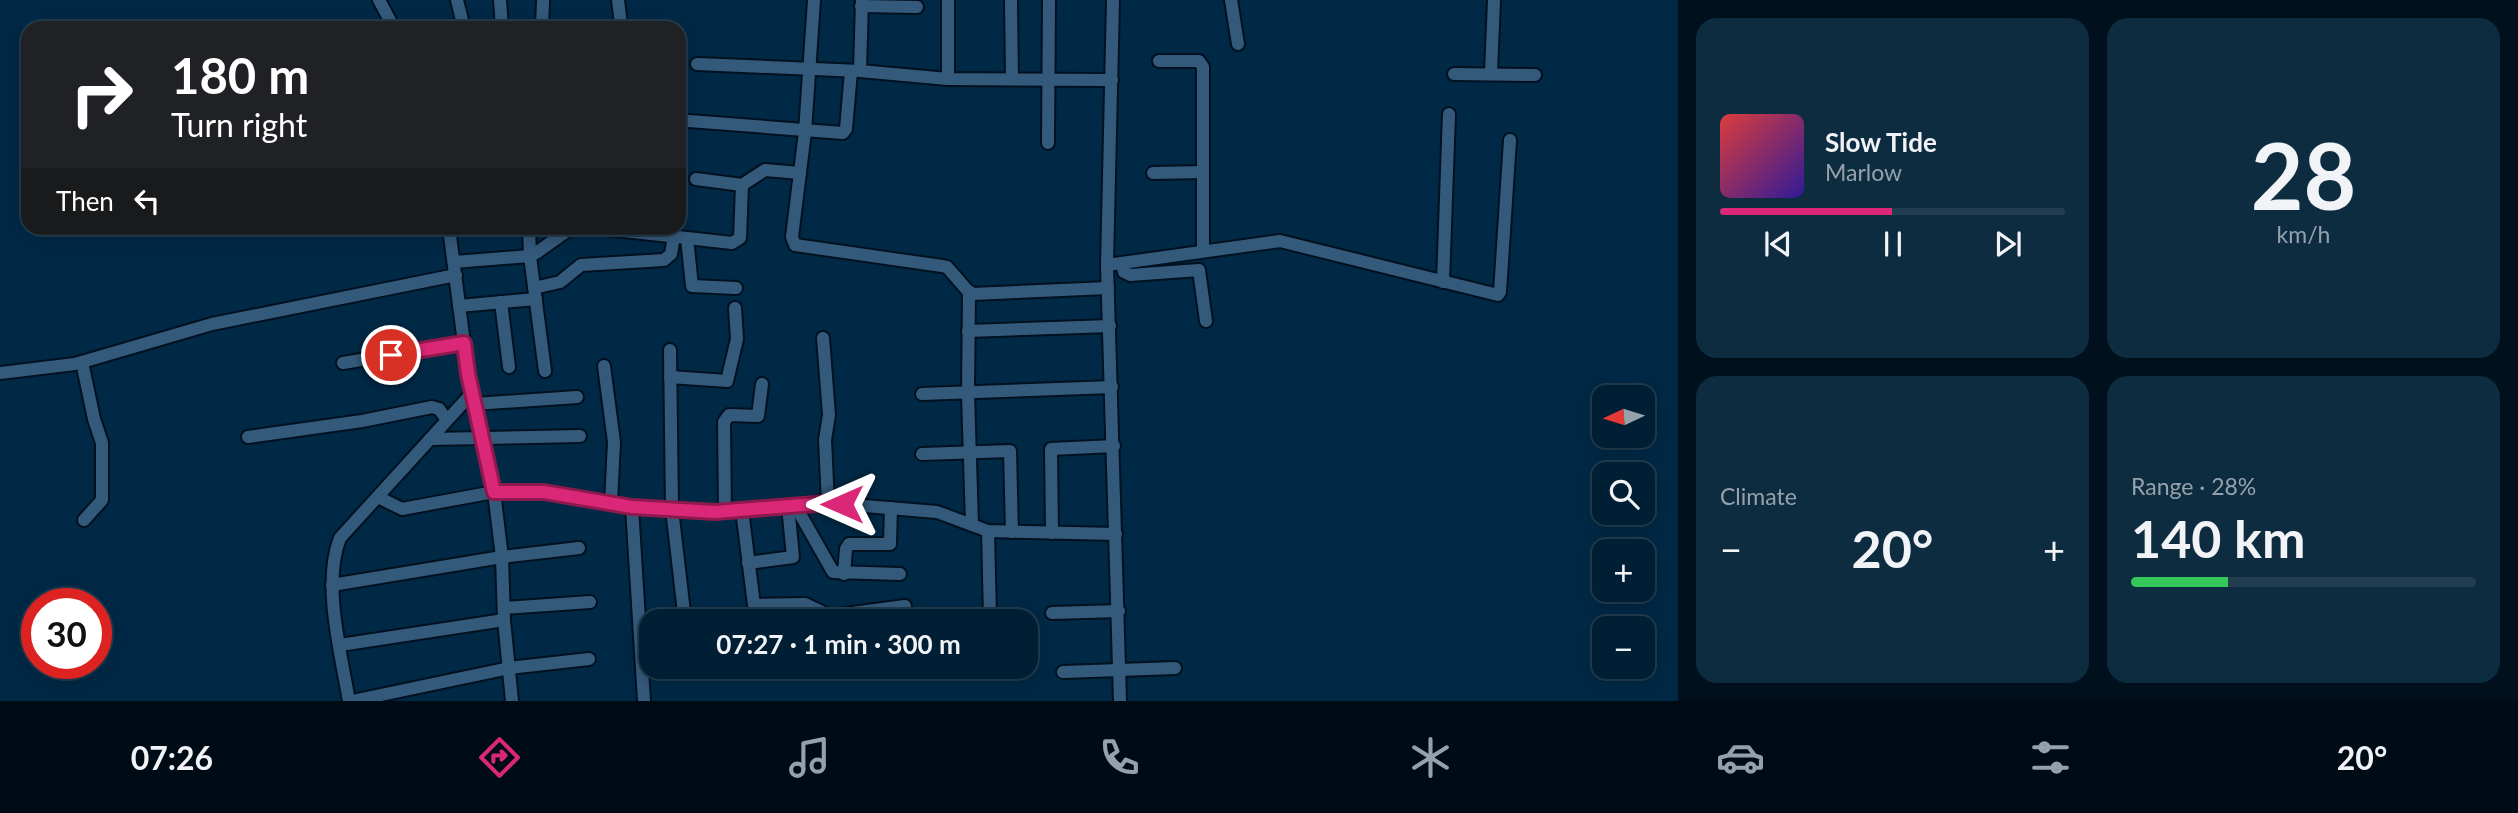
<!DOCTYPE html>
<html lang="en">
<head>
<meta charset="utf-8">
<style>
  body { margin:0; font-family:Lato,sans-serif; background:#0e2c40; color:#f1f3f6; height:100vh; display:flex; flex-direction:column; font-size:26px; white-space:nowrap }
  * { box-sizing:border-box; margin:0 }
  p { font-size:23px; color:#95a2ac }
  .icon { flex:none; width:38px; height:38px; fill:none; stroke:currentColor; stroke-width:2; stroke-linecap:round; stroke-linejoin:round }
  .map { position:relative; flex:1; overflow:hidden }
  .panel { display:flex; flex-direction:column; gap:18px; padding:18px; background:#00111d; width:840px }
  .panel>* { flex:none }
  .guide { position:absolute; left:21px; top:21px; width:665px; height:214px; border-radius:21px; box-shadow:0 4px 18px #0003,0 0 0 2px #223d4f; background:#202124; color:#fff; overflow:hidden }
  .needle { width:46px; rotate:266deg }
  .controls { position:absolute; left:1592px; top:385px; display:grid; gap:14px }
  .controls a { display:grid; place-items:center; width:63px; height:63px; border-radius:14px; background:#001f34; box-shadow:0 4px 18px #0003,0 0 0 2px #223d4f; font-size:35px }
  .speed { position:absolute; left:21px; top:588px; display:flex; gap:14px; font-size:35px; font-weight:700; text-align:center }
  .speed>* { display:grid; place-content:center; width:91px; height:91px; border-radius:50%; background:#001f34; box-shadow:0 4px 18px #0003,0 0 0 2px #223d4f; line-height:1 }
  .speed .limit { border:10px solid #d22; background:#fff; color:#111 }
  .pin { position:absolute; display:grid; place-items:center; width:60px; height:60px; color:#fff; margin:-30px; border:4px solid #fff; border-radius:50%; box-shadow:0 2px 7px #0007 }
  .me { position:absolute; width:77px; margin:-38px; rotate:270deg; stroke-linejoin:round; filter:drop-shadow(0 0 5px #0008) }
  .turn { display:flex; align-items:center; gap:24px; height:147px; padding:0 35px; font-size:32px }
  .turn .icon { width:91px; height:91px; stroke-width:2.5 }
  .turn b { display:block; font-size:49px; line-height:60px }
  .then { display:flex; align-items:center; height:66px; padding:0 35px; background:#0003; gap:14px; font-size:26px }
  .big { font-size:52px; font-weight:700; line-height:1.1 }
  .panel .tile { flex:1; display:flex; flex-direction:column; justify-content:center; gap:10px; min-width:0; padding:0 24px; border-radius:21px; background:#0e2c40 }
  .panel .dial { align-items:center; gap:0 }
  .dial b { font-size:91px; line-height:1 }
  .song { display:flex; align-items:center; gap:21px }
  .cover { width:84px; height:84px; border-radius:10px; background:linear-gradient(135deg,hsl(0 70% 55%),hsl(250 70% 35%)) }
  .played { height:7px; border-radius:4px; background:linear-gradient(90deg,#db2777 50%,#223d4f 50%) }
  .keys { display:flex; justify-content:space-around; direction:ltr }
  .heat { display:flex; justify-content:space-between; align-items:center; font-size:38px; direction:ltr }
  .charge { height:10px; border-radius:5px; background:linear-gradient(90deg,#34c759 28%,#223d4f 0) }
  .panel .tiles { flex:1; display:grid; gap:18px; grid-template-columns:repeat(2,1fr) }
  .trip { position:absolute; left:639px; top:609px; width:399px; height:70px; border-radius:21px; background:#001f34; box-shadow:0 4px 18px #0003,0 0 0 2px #223d4f; font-weight:700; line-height:70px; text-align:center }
  .tabs { display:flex; height:112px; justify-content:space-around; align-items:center; background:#000c15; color:#95a2ac }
  .tabs .icon { width:49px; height:49px }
  .tabs .active { color:#db2777 }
  .tabs b { font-size:32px; color:#f1f3f6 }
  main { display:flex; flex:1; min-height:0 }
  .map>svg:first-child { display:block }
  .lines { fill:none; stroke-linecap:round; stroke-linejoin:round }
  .minor-casing { stroke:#011120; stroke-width:16 }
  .minor { stroke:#345a7b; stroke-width:12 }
  .route-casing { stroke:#8e194d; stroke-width:18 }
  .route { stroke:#db2777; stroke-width:12 }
</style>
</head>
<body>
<main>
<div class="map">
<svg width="1678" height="701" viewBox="0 0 1678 701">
  <rect width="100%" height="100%" fill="#002946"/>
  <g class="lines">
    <defs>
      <g id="minor">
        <path d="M379 0 394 28"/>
        <path d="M457 0 464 28"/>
        <path d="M500 0 502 28"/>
        <path d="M618 0 621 24 619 28"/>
        <path d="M814 0 805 132 792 237 795 245 942 266 947 267 967 290 973 294 1108 288"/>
        <path d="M1011 0 1012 79"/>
        <path d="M1113 0 1107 265 1120 701"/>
        <path d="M1231 0 1238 44"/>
        <path d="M861 6 917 7"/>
        <path d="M542 28 543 0"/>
        <path d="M1159 61H1199L1203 67V251"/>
        <path d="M697 64 860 71 948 79 1112 80"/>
        <path d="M860 71 862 0"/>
        <path d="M1491 73 1494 0"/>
        <path d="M1454 74 1535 75"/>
        <path d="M948 79V0"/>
        <path d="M689 121 843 133 846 129 851 71"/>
        <path d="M1048 143 1049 0"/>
        <path d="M1153 173 1203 172"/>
        <path d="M696 179 742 185 765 170 800 173"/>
        <path d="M449 228 468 374 494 492 502 557 504 620 512 701"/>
        <path d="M529 228 530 256 545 371"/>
        <path d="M597 228 732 243 740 238 742 185"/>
        <path d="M687 238 692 286 736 288"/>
        <path d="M454 262 530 256 536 253 571 228"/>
        <path d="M1122 263 1124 272 1130 275 1199 270 1206 321"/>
        <path d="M1107 265 1280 241 1498 295 1500 292 1510 140"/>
        <path d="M1443 282 1449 114"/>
        <path d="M534 288 560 282 581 265 664 260 671 254 674 236"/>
        <path d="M969 293 968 393 972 525"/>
        <path d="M501 302 509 367"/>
        <path d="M459 306 536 299"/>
        <path d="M968 331 1110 326"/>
        <path d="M823 338 829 415 825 440 828 503"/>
        <path d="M670 350 672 509 685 621"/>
        <path d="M82 362 94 419 102 443V500L84 520"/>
        <path d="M343 363 464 343"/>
        <path d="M604 366 614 442 611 503"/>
        <path d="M0 373 75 364 212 324 456 275"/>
        <path d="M670 377 727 381 737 339 735 308"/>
        <path d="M922 394 1112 387"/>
        <path d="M474 404 577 397"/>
        <path d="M248 437 362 421 432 407 439 409 447 420"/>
        <path d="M430 439 580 436"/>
        <path d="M922 454 1010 451 1012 532"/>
        <path d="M378 497 402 509 494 492 537 491 632 507 715 512 828 503 937 512 988 531 1116 534"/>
        <path d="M795 505 833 572 900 574"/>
        <path d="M632 507 644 701"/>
        <path d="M742 510 754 605 805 604 830 616 905 606"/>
        <path d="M725 511 724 422 729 415 758 416 762 384"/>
        <path d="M988 531 990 618"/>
        <path d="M1052 533 1051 449 1114 446"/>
        <path d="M748 563 793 557 788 506"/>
        <path d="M844 574 846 549 849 544H890L891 508"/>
        <path d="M332 585 502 557 579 548"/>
        <path d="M504 608 590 602"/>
        <path d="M1052 613 1119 611"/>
        <path d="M340 645 504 620"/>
        <path d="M1063 672 1175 668"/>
        <path d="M349 701C341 654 322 583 340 538L472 393"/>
        <path d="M352 701 509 668 589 659"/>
      </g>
    </defs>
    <use href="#minor" class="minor-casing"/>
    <use href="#minor" class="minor"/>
  </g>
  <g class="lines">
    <defs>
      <path id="route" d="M391 355 464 343 468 374 494 492H544L632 507 715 512 828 503 842 504"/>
    </defs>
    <use href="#route" class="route-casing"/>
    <use href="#route" class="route"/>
  </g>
</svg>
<div class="controls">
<a><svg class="needle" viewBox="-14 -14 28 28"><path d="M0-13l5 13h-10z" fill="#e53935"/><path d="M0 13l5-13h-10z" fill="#95a2ac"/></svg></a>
<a><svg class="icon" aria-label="search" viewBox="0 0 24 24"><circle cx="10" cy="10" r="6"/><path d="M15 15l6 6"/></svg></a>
<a>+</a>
<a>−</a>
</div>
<div class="speed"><div class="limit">30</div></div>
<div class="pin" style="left:391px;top:355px;background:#d93025"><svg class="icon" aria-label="arrive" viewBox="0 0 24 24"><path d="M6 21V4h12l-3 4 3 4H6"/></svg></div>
<svg class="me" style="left:842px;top:504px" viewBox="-20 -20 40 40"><path d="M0-17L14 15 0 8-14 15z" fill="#db2777" stroke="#fff" stroke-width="4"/></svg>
<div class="trip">07:27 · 1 min · 300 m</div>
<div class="guide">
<div class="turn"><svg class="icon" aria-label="right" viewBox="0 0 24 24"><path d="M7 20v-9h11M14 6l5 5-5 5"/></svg><div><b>180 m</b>Turn right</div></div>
<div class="then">Then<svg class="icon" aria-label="left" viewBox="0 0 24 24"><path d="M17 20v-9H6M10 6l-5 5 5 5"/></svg></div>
</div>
</div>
<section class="panel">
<div class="tiles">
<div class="tile">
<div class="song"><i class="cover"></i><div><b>Slow Tide</b><p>Marlow</p></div></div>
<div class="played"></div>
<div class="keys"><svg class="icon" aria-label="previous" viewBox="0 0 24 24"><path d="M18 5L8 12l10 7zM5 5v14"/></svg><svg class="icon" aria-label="pause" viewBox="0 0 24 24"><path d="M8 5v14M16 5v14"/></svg><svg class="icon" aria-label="next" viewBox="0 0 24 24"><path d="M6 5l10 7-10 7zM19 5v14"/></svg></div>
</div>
<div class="tile dial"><b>28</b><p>km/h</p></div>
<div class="tile"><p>Climate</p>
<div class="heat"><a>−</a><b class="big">20°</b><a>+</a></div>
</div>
<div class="tile"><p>Range · 28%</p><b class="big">140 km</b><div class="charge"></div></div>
</div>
</section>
</main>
<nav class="tabs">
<b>07:26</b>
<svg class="icon active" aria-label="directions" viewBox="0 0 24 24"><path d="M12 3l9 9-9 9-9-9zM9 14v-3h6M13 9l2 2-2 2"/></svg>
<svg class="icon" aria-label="music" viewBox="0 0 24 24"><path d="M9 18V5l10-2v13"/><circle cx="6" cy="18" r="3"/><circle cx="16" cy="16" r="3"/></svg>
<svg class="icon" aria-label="phone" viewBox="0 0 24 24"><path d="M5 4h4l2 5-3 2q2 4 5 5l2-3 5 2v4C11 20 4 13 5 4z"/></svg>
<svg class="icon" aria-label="climate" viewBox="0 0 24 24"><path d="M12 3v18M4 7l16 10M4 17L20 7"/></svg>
<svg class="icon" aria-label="car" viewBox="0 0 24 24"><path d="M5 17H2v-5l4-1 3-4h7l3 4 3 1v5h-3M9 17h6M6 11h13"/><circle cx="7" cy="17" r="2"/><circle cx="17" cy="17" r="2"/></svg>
<svg class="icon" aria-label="filters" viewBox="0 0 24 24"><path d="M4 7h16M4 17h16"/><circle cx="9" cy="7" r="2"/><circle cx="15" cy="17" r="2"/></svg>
<b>20°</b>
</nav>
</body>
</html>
